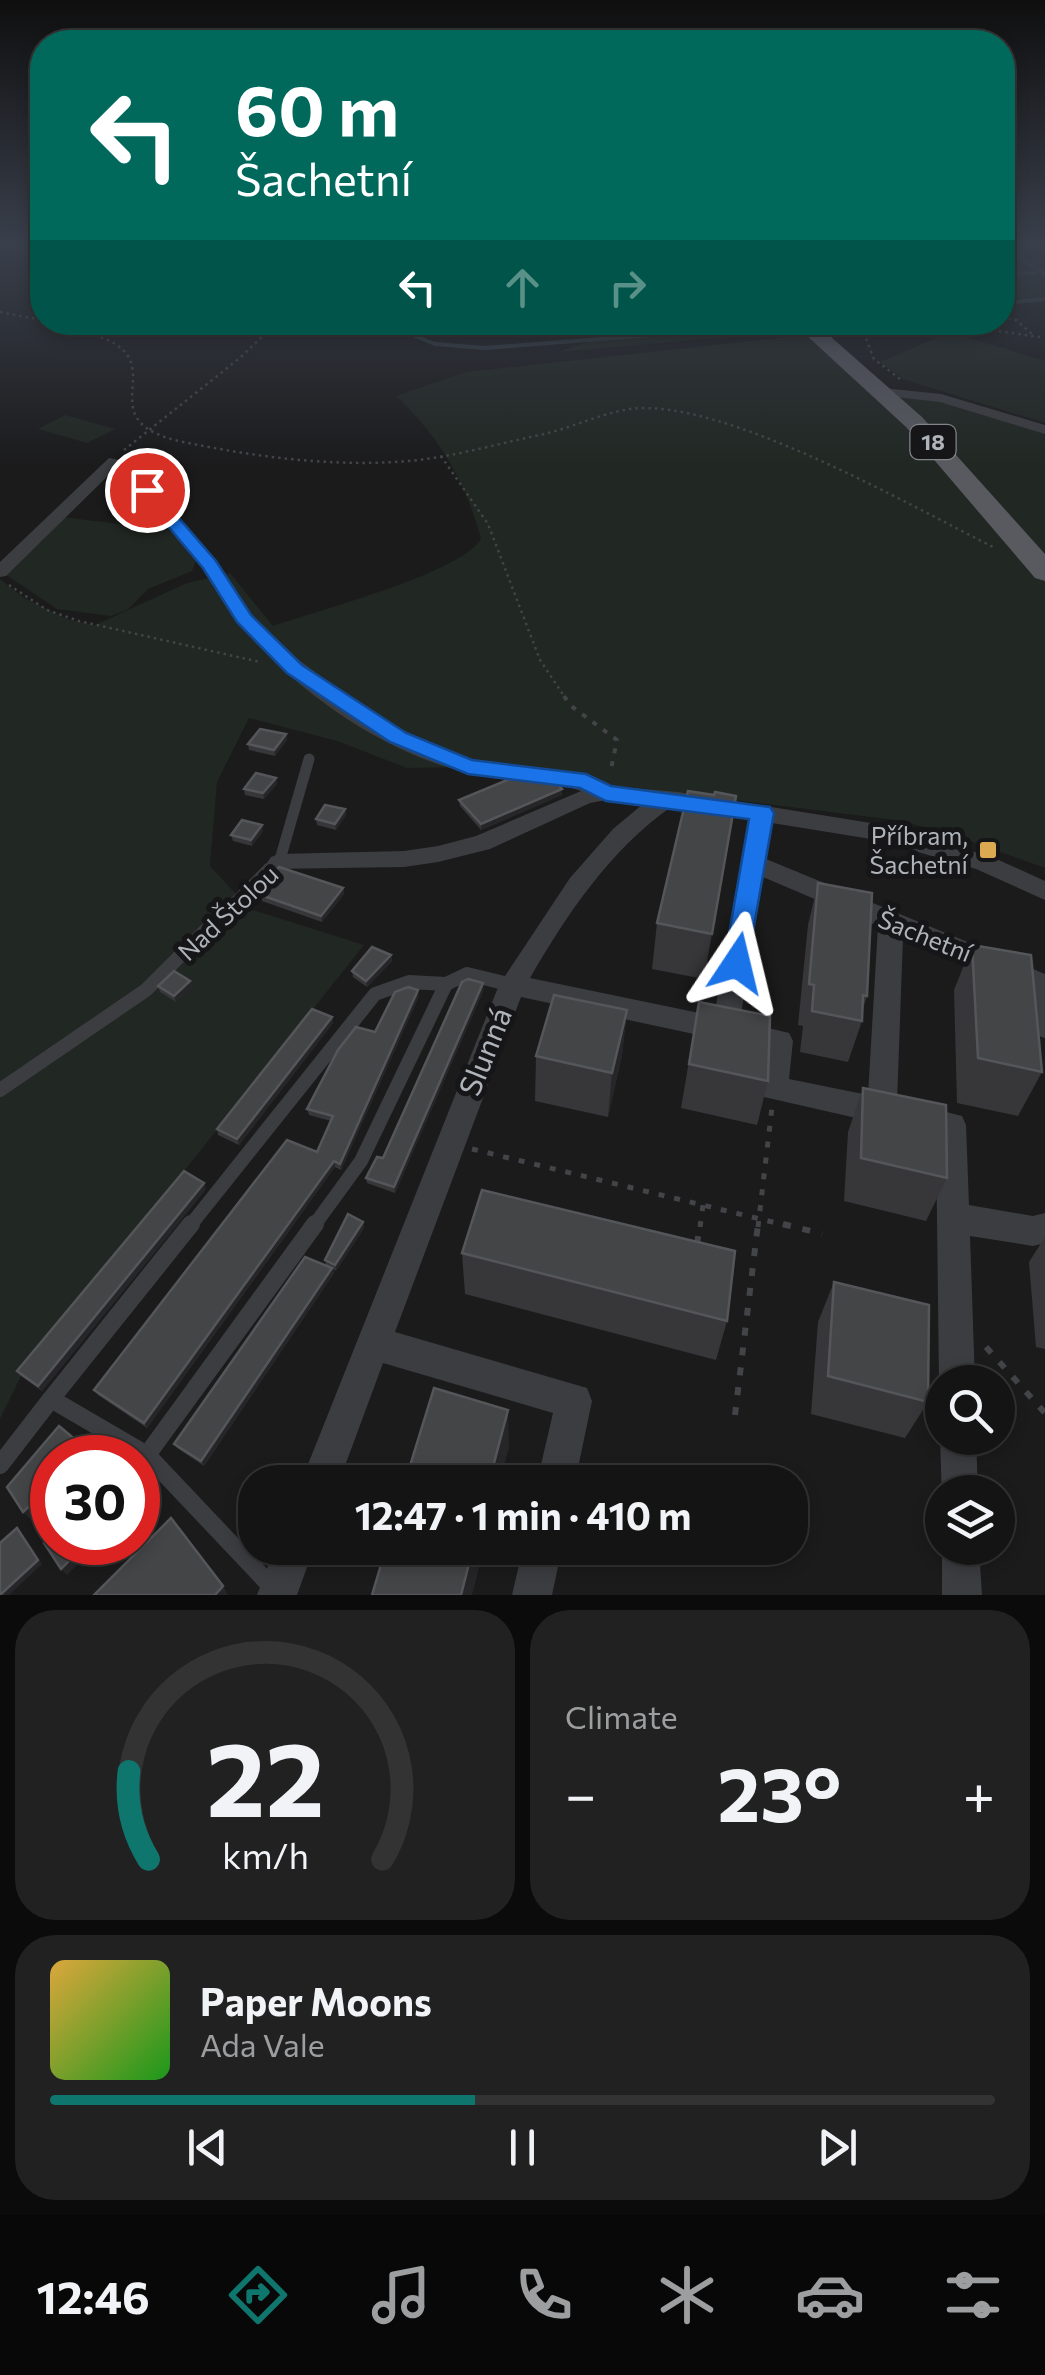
<!DOCTYPE html>
<html lang="en">
<head>
<meta charset="utf-8">
<style>
  body { margin:0; font-family:Commissioner,sans-serif; background:#212122; color:#f1f3f6; height:100vh; display:flex; flex-direction:column; font-size:38px; white-space:nowrap }
  * { box-sizing:border-box; margin:0 }
  p { font-size:32px; color:#9d9ea0 }
  .icon { flex:none; width:55px; height:55px; fill:none; stroke:currentColor; stroke-width:2; stroke-linecap:round; stroke-linejoin:round }
  .map { position:relative; height:1595px; overflow:hidden }
  .drawer { display:flex; flex-direction:column; gap:15px; padding:15px; background:#0b0b0c; flex:1 }
  .drawer>* { flex:none }
  .guide { position:absolute; left:30px; top:30px; width:985px; height:305px; border-radius:40px; box-shadow:0 5px 15px #0003,0 0 0 2px #333334; background:#00695c; color:#fff; overflow:hidden }
  .buttons { position:absolute; left:925px; top:1365px; display:grid; gap:20px }
  .buttons a { display:grid; place-items:center; width:90px; height:90px; border-radius:50%; background:#141415; box-shadow:0 5px 15px #0003,0 0 0 2px #333334; font-size:50px }
  .speed { position:absolute; left:30px; top:1435px; display:flex; gap:20px; font-size:50px; font-weight:700; text-align:center }
  .speed>* { display:grid; place-content:center; width:130px; height:130px; border-radius:50%; background:#141415; box-shadow:0 5px 15px #0003,0 0 0 2px #333334; line-height:1 }
  .speed .limit { border:15px solid #d22; background:#fff; color:#111 }
  .pin { position:absolute; display:grid; place-items:center; width:85px; height:85px; color:#fff; margin:-42px; border:5px solid #fff; border-radius:50%; box-shadow:0 2px 10px #0007 }
  .me { position:absolute; width:110px; margin:-55px; rotate:10deg; stroke-linejoin:round; filter:drop-shadow(0 0 8px #0008) }
  .turn { display:flex; align-items:center; gap:35px; height:210px; padding:0 40px; font-size:45px }
  .turn .icon { width:130px; height:130px; stroke-width:2.5 }
  .turn b { display:block; font-size:70px; line-height:85px }
  .lanes { display:flex; align-items:center; height:95px; padding:0 40px; background:#0003; justify-content:center; gap:50px; direction:ltr }
  .lanes .off { opacity:.35 }
  .big { font-size:75px; font-weight:700; line-height:1.1 }
  .drawer .widget { flex:1; display:flex; flex-direction:column; justify-content:center; gap:15px; min-width:0; padding:0 35px; border-radius:40px; background:#212122 }
  .drawer .dial { align-items:center; gap:0 }
  .dial svg { height:260px; overflow:visible; fill:none; stroke:#333334; stroke-width:7; stroke-linecap:round; text-anchor:middle }
  .dial text { fill:#f1f3f6; stroke:none }
  .song { display:flex; align-items:center; gap:30px }
  .cover { width:120px; height:120px; border-radius:15px; background:linear-gradient(135deg,hsl(40 70% 55%),hsl(120 70% 35%)) }
  .played { height:10px; border-radius:5px; background:linear-gradient(90deg,#0f766e 45%,#333334 45%) }
  .keys { display:flex; justify-content:space-around; direction:ltr }
  .heat { display:flex; justify-content:space-between; align-items:center; font-size:55px; direction:ltr }
  .drawer .tiles { flex:1; display:grid; gap:15px; grid-template-columns:1fr 1fr }
  .widget:last-child { grid-column:span 2 }
  .trip { position:absolute; left:238px; top:1465px; width:570px; height:100px; border-radius:40px; background:#141415; box-shadow:0 5px 15px #0003,0 0 0 2px #333334; font-weight:700; line-height:100px; text-align:center }
  .tabs { display:flex; height:160px; justify-content:space-around; align-items:center; background:#080808; color:#9d9ea0 }
  .tabs .icon { width:70px; height:70px }
  .tabs .selected { color:#0f766e }
  .tabs b { font-size:45px; color:#f1f3f6 }
  .map>svg:first-child { display:block }
  .green { fill:#212722 }
  .lines { fill:none; stroke-linecap:round; stroke-linejoin:round }
  .stream { stroke:#323a3f; stroke-width:4 }
  .path-far3 { stroke:#424448; stroke-width:2.5; stroke-dasharray:2.5 4; stroke-linecap:butt }
  .path-far2 { stroke:#424448; stroke-width:4; stroke-dasharray:5 8; stroke-linecap:butt }
  .path-far1 { stroke:#424448; stroke-width:5; stroke-dasharray:6 10; stroke-linecap:butt }
  .path { stroke:#424448; stroke-width:6; stroke-dasharray:8 12; stroke-linecap:butt }
  .lane-far2 { stroke:#3c3d41; stroke-width:11 }
  .lane-far1 { stroke:#3c3d41; stroke-width:14 }
  .lane { stroke:#3c3d41; stroke-width:18 }
  .street { fill:#3c3d41; fill-rule:evenodd }
  .primary { fill:#595a60; fill-rule:evenodd }
  .wall { fill:#37373a }
  .shaded-wall { fill:#262628 }
  .building { fill:#444547; stroke:#555659; stroke-width:2.5 }
  .route { fill:#1a73e8; stroke:#114b97; stroke-width:2.5 }
  .poi-dot { fill:#dca953; stroke:#161618; stroke-width:4 }
  .labels { text-anchor:middle; stroke-width:10; stroke-linejoin:round; paint-order:stroke }
  .shield { fill:#161618; stroke:#818489; stroke-width:2.5 }
  .shield-label { font-size:22px; font-weight:bold; fill:#afb3ba }
  .poi-label { font-size:25px; fill:#afb3ba; stroke:#161618; text-anchor:end }
  .street-label { font-size:25px; fill:#afb3ba; stroke:#161618 }
  .near-street-label { font-size:30px; fill:#afb3ba; stroke:#161618 }
</style>
</head>
<body>
<div class="map">
<svg width="1045" height="1595" viewBox="0 0 1045 1595">
  <rect width="100%" height="100%" fill="#1b1b1c"/>
  <g class="green">
    <path d="M1003 244H1045V297L1003 299V268L1007 267 1003 266Z"/>
    <path d="M754 323H798L877 392 1045 580V868L945 832 895 820 468 767 407 768 337 741 249 718 217 782 210 866 250 909 364 945 21 1376 0 1419V579L24 598 70 620 95 625 187 583 230 573 273 626C316 611 461 573 481 539 466 482 439 436 396 396L466 372 797 336 788 332 558 352 596 339Z"/>
    <path d="M950 332 1045 361V423L903 379 880 362Z"/>
    <path d="M896 396 954 403 1045 434V561L958 457Z"/>
    <path d="M65 415 115 429 87 443 38 429Z"/>
    <path d="M62 517 170 530 197 558 192 571 148 589 127 610 111 616 57 609 5 574Z"/>
  </g>
  <g class="lines">
    <g class="stream">
      <path d="M1002 247 1045 274"/>
      <path d="M1002 274 1036 273"/>
      <path d="M1002 303 1045 299"/>
      <path d="M380 322 435 344 485 348 819 322"/>
    </g>
    <g class="path-far3">
      <path d="M1032 244 1045 249"/>
      <path d="M0 312 42 320"/>
      <path d="M1002 317 1016 320 1032 334"/>
      <path d="M51 322C71 329 98 333 115 344 162 373 91 422 183 442 252 456 323 466 394 462 441 460 489 446 535 436 567 430 598 414 630 409 721 397 911 506 995 548"/>
      <path d="M941 323 1040 337"/>
      <path d="M900 379 874 359 865 336 943 322"/>
      <path d="M124 450 241 357 277 322"/>
      <path d="M441 456 488 524 540 660 566 699"/>
      <path d="M9 585 47 610 79 621 260 662"/>
    </g>
    <path class="path-far2" d="M564 696 570 705 617 740 610 774"/>
    <g class="path-far1">
      <path d="M472 1149 793 1227"/>
      <path d="M700 1227 703 1205"/>
      <path d="M758 1227 772 1107"/>
    </g>
    <g class="path">
      <path d="M783 1224 822 1234"/>
      <path d="M697 1244 700 1224"/>
      <path d="M986 1347 1045 1413"/>
      <path d="M735 1415 758 1224"/>
    </g>
    <path class="lane-far2" d="M204 933 269 868 279 863 309 759"/>
    <g class="lane-far1">
      <path d="M0 1090 146 990 206 930"/>
      <path d="M189 1227 375 994 409 982 446 984"/>
      <path d="M313 1227 361 1161 446 984 467 974 512 985"/>
    </g>
    <g class="lane">
      <path d="M147 1455 51 1399 191 1224"/>
      <path d="M0 1465 51 1399"/>
      <path d="M271 1586 147 1455 315 1224"/>
    </g>
    <g class="street">
      <path d="M883 388 941 394 1045 425V434L940 402 878 395V389Z"/>
      <path d="M109 458 131 462 206 548 250 613 288 652 366 710 443 751 477 760 565 771 610 786 678 792 877 824 992 857 1045 881V900L976 869 877 840 772 823 766 859 1045 974V1038L1035 1035 1028 989 903 937 897 1103 902 1112 897 1121 887 1125 764 1097 760 1088 764 1049 521 997 395 1332 587 1388 592 1401 575 1482H537L553 1413 383 1363 339 1482H301L499 985 570 878 613 829 643 804 606 800 590 803 490 849 438 862 404 867 271 869 267 863 271 857 279 854 404 851 438 846 476 836 581 791C533 774 480 780 432 762 367 739 297 689 251 637 231 616 219 592 203 568 179 533 148 501 121 468L117 467 6 576 0 577V562ZM671 807 749 819 714 1016 530 978C567 914 610 850 671 807ZM763 877 878 926 868 1095 789 1079 793 1041 789 1033 740 1021Z"/>
      <path d="M919 1105 962 1116 966 1125 969 1205 1033 1216 1045 1213V1243L1033 1246 970 1236 975 1382H942V1390L939 1382 936 1135 909 1127 904 1118 909 1109Z"/>
      <path d="M942 1431V1438H976L978 1492H942V1498L940 1438Z"/>
      <path d="M942 1543V1548H979L982 1595H942Z"/>
      <path d="M275 1548H314L297 1595H257Z"/>
      <path d="M523 1548H562L552 1595H512Z"/>
    </g>
    <path class="primary" d="M792 322H814L922 417 1045 554V581L1035 578 906 427Z"/>
  </g>
  <g class="wall">
    <path d="M286 734 287 740 275 756 249 750 248 744Z"/>
    <path d="M276 778 277 784 264 799 245 795 244 789Z"/>
    <path d="M562 789V795L481 830 460 806 459 800Z"/>
    <path d="M714 795 736 796 704 979 652 969 657 923Z"/>
    <path d="M345 809 346 815 336 830 317 825 316 819Z"/>
    <path d="M263 831 252 846 233 841 231 835Z"/>
    <path d="M818 883 867 996 862 1012V1021L848 1062 800 1052 803 1026 798 1025 808 925Z"/>
    <path d="M343 888 344 894 322 922 253 898 252 892Z"/>
    <path d="M972 945 1042 1072 1018 1116 957 1103 954 990Z"/>
    <path d="M391 955 392 961 367 987 353 977 352 971Z"/>
    <path d="M190 981 192 987 176 1002 160 992 158 986Z"/>
    <path d="M484 989 395 1193 367 1183 366 1178 383 1158Z"/>
    <path d="M419 996 341 1170 335 1167 147 1428 98 1395 94 1390 317 1152 331 1121 309 1115 307 1109 375 1032Z"/>
    <path d="M699 1002 768 1081 757 1125 681 1108Z"/>
    <path d="M627 1010 622 1055 608 1117 535 1101 536 1056Z"/>
    <path d="M332 1017 333 1023 239 1145 218 1135 217 1129Z"/>
    <path d="M863 1088 947 1178 926 1221 844 1201 848 1132Z"/>
    <path d="M206 1189 42 1391 21 1376 17 1371Z"/>
    <path d="M363 1222 364 1228 336 1271 333 1269 334 1273 204 1466 177 1448 174 1444 326 1265 325 1260Z"/>
    <path d="M1045 1237V1349L1036 1347 1029 1262Z"/>
    <path d="M462 1253 727 1321 716 1360 465 1294Z"/>
    <path d="M834 1282 928 1402 905 1438 811 1414 818 1322Z"/>
  </g>
  <g class="shaded-wall">
    <path d="M286 734 287 740 275 756 274 750Z"/>
    <path d="M276 778 277 784 264 799 263 793Z"/>
    <path d="M562 789V795L481 830V824Z"/>
    <path d="M345 809 346 815 336 830 335 824Z"/>
    <path d="M262 825 263 831 252 846 251 840Z"/>
    <path d="M343 888 344 894 322 922 321 916Z"/>
    <path d="M391 955 392 961 367 987 366 981Z"/>
    <path d="M190 981 192 987 176 1002 174 996Z"/>
    <path d="M483 983 484 989 395 1193 394 1187Z"/>
    <path d="M418 990 419 996 341 1170 340 1164Z"/>
    <path d="M627 1010 622 1055 608 1117 612 1073Z"/>
    <path d="M332 1017 333 1023 239 1145 237 1139Z"/>
    <path d="M334 1161 335 1167 147 1428 144 1423Z"/>
    <path d="M204 1183 206 1189 42 1391 38 1386Z"/>
    <path d="M363 1222 364 1228 336 1271 335 1265Z"/>
    <path d="M332 1268 334 1273 204 1466 201 1461Z"/>
    <path d="M508 1410 509 1447 500 1482H489Z"/>
    <path d="M52 1485V1496L29 1518 23 1512Z"/>
    <path d="M139 1494 143 1501 138 1506V1495Z"/>
    <path d="M17 1528 42 1564 9 1595H1Z"/>
    <path d="M88 1542H100L67 1575 61 1569Z"/>
    <path d="M473 1548H484L472 1595H461Z"/>
    <path d="M223 1586 228 1595H215Z"/>
  </g>
  <g class="building">
    <path d="M260 729 286 734 274 750 248 744Z"/>
    <path d="M256 773 276 778 263 793 244 789Z"/>
    <path d="M517 776 556 782 562 789 481 824 459 800Z"/>
    <path d="M688 791 714 795 715 792 736 796 712 934 657 923Z"/>
    <path d="M325 805 345 809 335 824 316 819Z"/>
    <path d="M242 820 262 825 251 840 231 835Z"/>
    <path d="M279 867 343 888 321 916 252 892Z"/>
    <path d="M818 883 872 893 867 996 863 995 862 1021 812 1011 814 985 809 984Z"/>
    <path d="M972 945 1031 955 1042 1072 978 1058Z"/>
    <path d="M372 947 391 955 366 981 352 971Z"/>
    <path d="M174 971 190 981 174 996 158 986Z"/>
    <path d="M468 979 483 983 394 1187 366 1178 377 1157 383 1158 462 982Z"/>
    <path d="M408 987 418 990 340 1164 334 1161 144 1423 94 1390 287 1140 317 1152 333 1116 307 1109 338 1050 356 1027 375 1032 395 992Z"/>
    <path d="M554 995 627 1010 612 1073 536 1056Z"/>
    <path d="M699 1002 770 1016 768 1081 689 1064Z"/>
    <path d="M312 1009 332 1017 237 1139 217 1129Z"/>
    <path d="M863 1088 946 1105 947 1178 861 1158Z"/>
    <path d="M184 1171 204 1183 38 1386 17 1371Z"/>
    <path d="M482 1190 735 1251 727 1321 462 1253Z"/>
    <path d="M348 1214 363 1222 335 1265 325 1260Z"/>
    <path d="M305 1257 332 1268 201 1461 174 1444Z"/>
    <path d="M834 1282 929 1305 928 1402 828 1376Z"/>
    <path d="M434 1388 508 1410 489 1482H405Z"/>
    <path d="M59 1426 89 1451 82 1458H52V1485L23 1512 7 1487Z"/>
    <path d="M171 1518 223 1586 215 1595H94Z"/>
    <path d="M17 1528 38 1560 0 1595V1543Z"/>
    <path d="M52 1535V1542H88L61 1569 44 1543Z"/>
    <path d="M386 1548H473L461 1595H372Z"/>
  </g>
  <linearGradient id="sky" x2="0" y2="1"><stop stop-color="#0f0f0f"/><stop offset="0.52" stop-color="#393f4b"/><stop offset="1" stop-color="#393f4b" stop-opacity="0"/></linearGradient>
  <rect width="1045" height="467" fill="url(#sky)"/>
  <path class="route" d="M141 487H152L216 561 251 615 302 665 406 733 472 760 586 774 611 786 770 807 774 813 746 971 737 974 728 971 724 963 749 819 606 801 580 788 468 774 390 742 287 673 237 622 203 568 141 494Z"/>
  <rect class="poi-dot" x="978" y="840" width="20" height="20" rx="5"/>
  <g class="labels">
    <rect class="shield" x="910.5" y="425" width="45" height="34" rx="8"/>
    <g class="shield-label">
      <text x="933" y="450">18</text>
    </g>
    <g class="poi-label">
      <text x="968" y="845">Příbram,<tspan x="968" dy="29">Šachetní</tspan></text>
    </g>
    <g class="street-label">
      <text transform="translate(228 913) rotate(-43)" y="9">Nad Štolou</text>
      <text transform="translate(925 936) rotate(22)" y="9">Šachetní</text>
    </g>
    <g class="near-street-label">
      <text transform="translate(486 1052) rotate(-68)" y="10">Slunná</text>
    </g>
  </g>
</svg>
<div class="buttons">
<a><svg class="icon" aria-label="search" viewBox="0 0 24 24"><circle cx="10" cy="10" r="6"/><path d="M15 15l6 6"/></svg></a>
<a><svg class="icon" aria-label="layers" viewBox="0 0 24 24"><path d="M12 4l9 5-9 5-9-5zM3 14l9 5 9-5"/></svg></a>
</div>
<div class="speed"><div class="limit">30</div></div>
<div class="pin" style="left:147px;top:490px;background:#d93025"><svg class="icon" aria-label="arrive" viewBox="0 0 24 24"><path d="M6 21V4h12l-3 4 3 4H6"/></svg></div>
<svg class="me" style="left:737px;top:963px" viewBox="-20 -20 40 40"><path d="M0-17L14 15 0 8-14 15z" fill="#1a73e8" stroke="#fff" stroke-width="4"/></svg>
<div class="trip">12:47 · 1 min · 410 m</div>
<div class="guide">
<div class="turn"><svg class="icon" aria-label="left" viewBox="0 0 24 24"><path d="M17 20v-9H6M10 6l-5 5 5 5"/></svg><div><b>60 m</b>Šachetní</div></div>
<div class="lanes"><svg class="icon" aria-label="left" viewBox="0 0 24 24"><path d="M17 20v-9H6M10 6l-5 5 5 5"/></svg><svg class="icon off" aria-label="ahead" viewBox="0 0 24 24"><path d="M12 20V5M6 11l6-6 6 6"/></svg><svg class="icon off" aria-label="right" viewBox="0 0 24 24"><path d="M7 20v-9h11M14 6l5 5-5 5"/></svg></div>
</div>
</div>
<section class="drawer">
<div class="tiles">
<div class="widget dial"><svg viewBox="0 0 100 80">
<path d="M14 69A42 42 0 1 1 86 69"/>
<path d="M14 69A42 42 0 0 1 8 42" stroke="#0f766e"/>
<text x="50" y="56" font-size="32" font-weight="700">22</text>
<text x="50" y="72" font-size="11">km/h</text>
</svg></div>
<div class="widget"><p>Climate</p>
<div class="heat"><a>−</a><b class="big">23°</b><a>+</a></div>
</div>
<div class="widget">
<div class="song"><i class="cover"></i><div><b>Paper Moons</b><p>Ada Vale</p></div></div>
<div class="played"></div>
<div class="keys"><svg class="icon" aria-label="previous" viewBox="0 0 24 24"><path d="M18 5L8 12l10 7zM5 5v14"/></svg><svg class="icon" aria-label="pause" viewBox="0 0 24 24"><path d="M8 5v14M16 5v14"/></svg><svg class="icon" aria-label="next" viewBox="0 0 24 24"><path d="M6 5l10 7-10 7zM19 5v14"/></svg></div>
</div>
</div>
</section>
<nav class="tabs">
<b>12:46</b>
<svg class="icon selected" aria-label="directions" viewBox="0 0 24 24"><path d="M12 3l9 9-9 9-9-9zM9 14v-3h6M13 9l2 2-2 2"/></svg>
<svg class="icon" aria-label="music" viewBox="0 0 24 24"><path d="M9 18V5l10-2v13"/><circle cx="6" cy="18" r="3"/><circle cx="16" cy="16" r="3"/></svg>
<svg class="icon" aria-label="phone" viewBox="0 0 24 24"><path d="M5 4h4l2 5-3 2q2 4 5 5l2-3 5 2v4C11 20 4 13 5 4z"/></svg>
<svg class="icon" aria-label="climate" viewBox="0 0 24 24"><path d="M12 3v18M4 7l16 10M4 17L20 7"/></svg>
<svg class="icon" aria-label="car" viewBox="0 0 24 24"><path d="M5 17H2v-5l4-1 3-4h7l3 4 3 1v5h-3M9 17h6M6 11h13"/><circle cx="7" cy="17" r="2"/><circle cx="17" cy="17" r="2"/></svg>
<svg class="icon" aria-label="filters" viewBox="0 0 24 24"><path d="M4 7h16M4 17h16"/><circle cx="9" cy="7" r="2"/><circle cx="15" cy="17" r="2"/></svg>
</nav>
</body>
</html>
